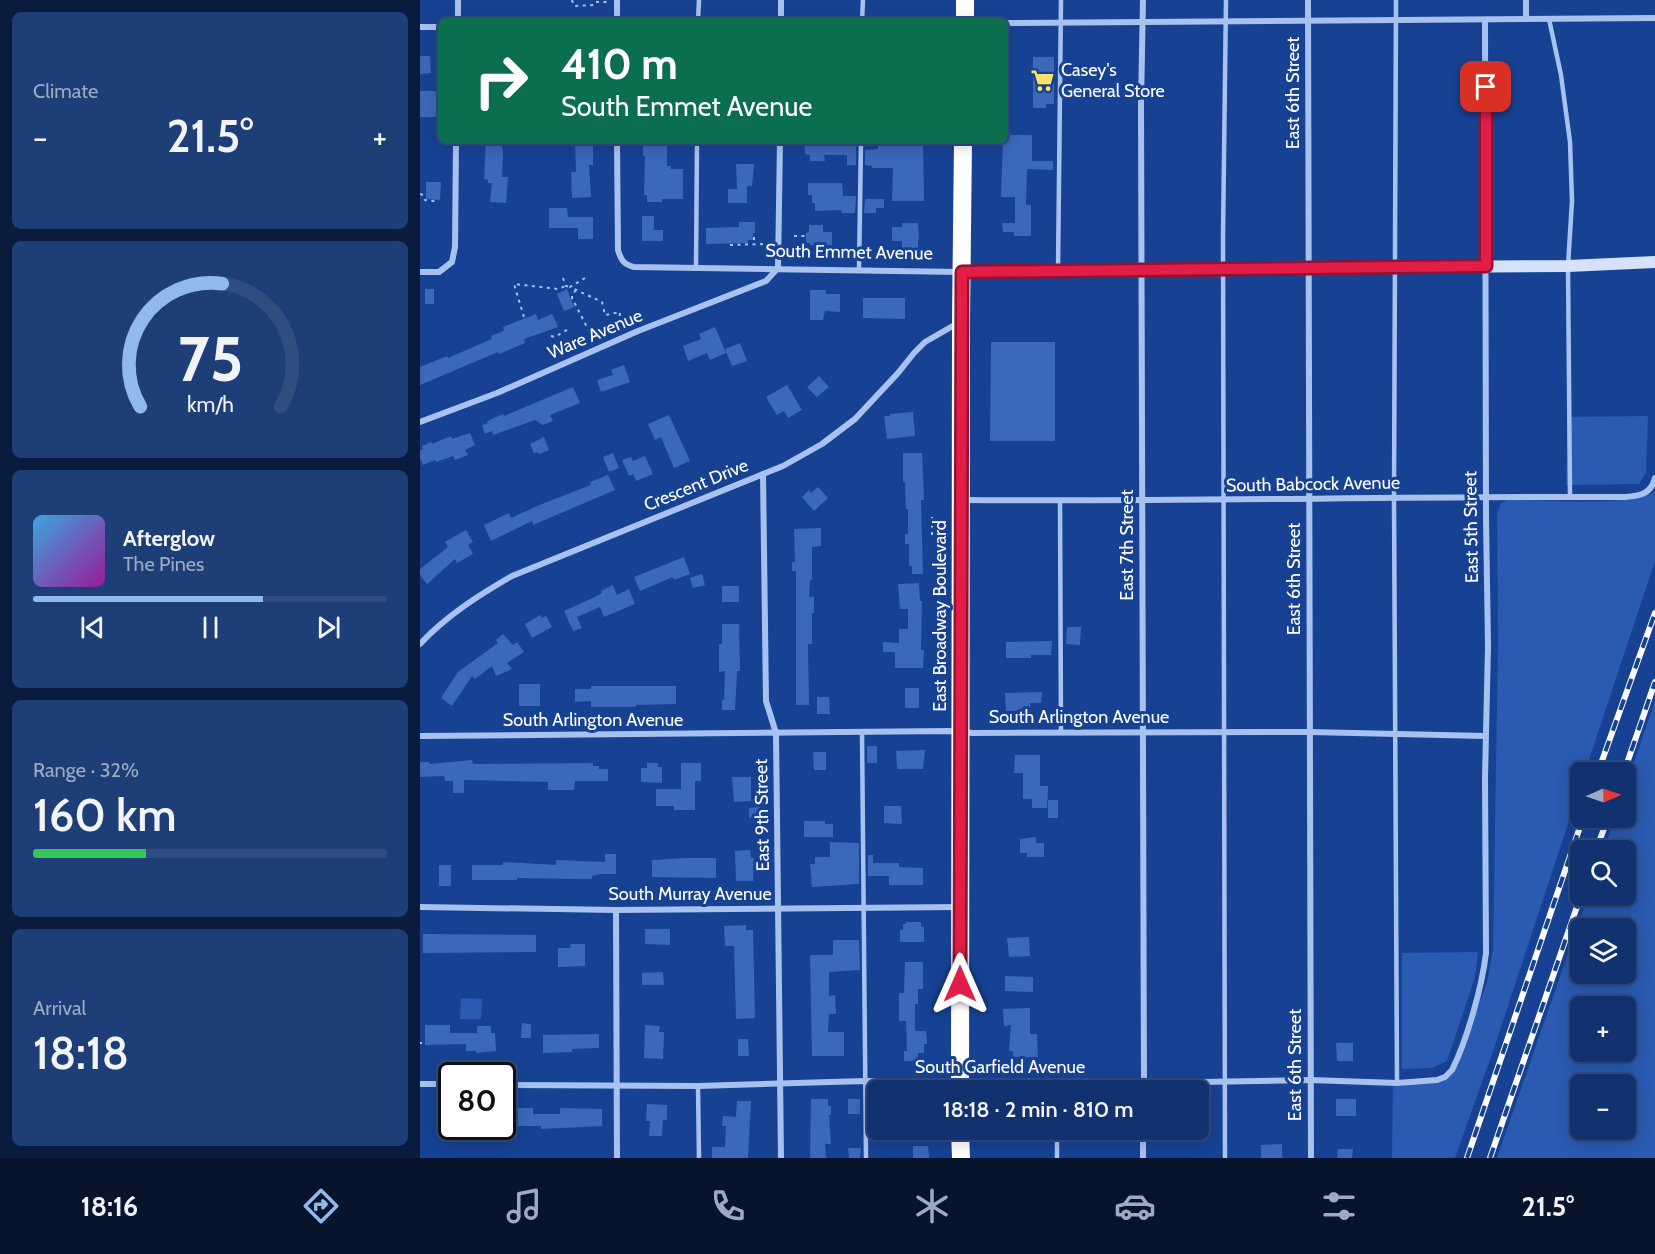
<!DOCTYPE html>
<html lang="en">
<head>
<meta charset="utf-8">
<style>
  body { margin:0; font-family:Cabin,sans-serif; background:#1e3e77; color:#f1f3f6; height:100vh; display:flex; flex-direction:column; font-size:22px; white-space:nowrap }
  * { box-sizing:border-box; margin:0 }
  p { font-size:20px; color:#9caac3 }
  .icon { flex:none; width:33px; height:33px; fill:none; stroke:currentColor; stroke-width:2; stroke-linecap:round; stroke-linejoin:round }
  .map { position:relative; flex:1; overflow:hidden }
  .details { display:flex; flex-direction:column; gap:12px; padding:12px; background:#091c3d; width:420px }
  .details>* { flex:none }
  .guide { position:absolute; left:18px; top:18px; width:570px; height:126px; border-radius:9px; box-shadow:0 3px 15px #0003,0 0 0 2px #304d82; background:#0b6e4f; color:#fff; overflow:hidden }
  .needle { width:39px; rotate:88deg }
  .buttons { position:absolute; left:1150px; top:762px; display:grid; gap:12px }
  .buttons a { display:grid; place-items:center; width:66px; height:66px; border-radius:9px; background:#11326f; box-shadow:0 3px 15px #0003,0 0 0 2px #304d82; font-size:30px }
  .speed { position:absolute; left:18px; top:1062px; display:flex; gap:12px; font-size:30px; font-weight:700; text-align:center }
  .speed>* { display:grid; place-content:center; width:78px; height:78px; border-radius:50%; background:#11326f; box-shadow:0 3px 15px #0003,0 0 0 2px #304d82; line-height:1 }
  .speed .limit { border:3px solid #111; border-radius:9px; background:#fff; color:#111 }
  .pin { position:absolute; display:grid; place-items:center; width:51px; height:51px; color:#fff; margin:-26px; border-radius:12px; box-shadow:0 3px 9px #0006 }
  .me { position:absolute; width:66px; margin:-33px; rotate:0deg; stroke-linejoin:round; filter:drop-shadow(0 0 4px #0008) }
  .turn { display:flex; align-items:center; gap:21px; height:126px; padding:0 24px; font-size:27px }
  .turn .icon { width:78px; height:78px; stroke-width:2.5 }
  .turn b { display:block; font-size:42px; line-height:51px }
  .big { font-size:45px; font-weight:600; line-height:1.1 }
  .details .card { flex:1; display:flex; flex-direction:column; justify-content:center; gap:9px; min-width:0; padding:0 21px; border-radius:9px; background:#1e3e77 }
  .details .dial { align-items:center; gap:0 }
  .dial svg { height:156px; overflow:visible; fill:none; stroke:#304d82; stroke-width:7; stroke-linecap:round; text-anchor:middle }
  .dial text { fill:#f1f3f6; stroke:none }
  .song { display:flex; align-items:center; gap:18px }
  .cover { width:72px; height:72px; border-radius:9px; background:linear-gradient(135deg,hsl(200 70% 55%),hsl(300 70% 35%)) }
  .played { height:6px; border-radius:3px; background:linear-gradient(90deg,#90b9f0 65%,#304d82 65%) }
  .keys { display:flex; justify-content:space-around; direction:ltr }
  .heat { display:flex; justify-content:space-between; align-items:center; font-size:33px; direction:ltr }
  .charge { height:9px; border-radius:4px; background:linear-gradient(90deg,#34c759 32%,#304d82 0) }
  .trip { position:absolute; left:447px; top:1080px; width:342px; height:60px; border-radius:9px; background:#11326f; box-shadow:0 3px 15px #0003,0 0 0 2px #304d82; font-weight:600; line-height:60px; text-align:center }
  .tab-bar { display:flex; height:96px; justify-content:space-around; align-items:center; background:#07142c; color:#9caac3 }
  .tab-bar .icon { width:42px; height:42px }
  .tab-bar .current { color:#90b9f0 }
  .tab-bar b { font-size:27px; color:#f1f3f6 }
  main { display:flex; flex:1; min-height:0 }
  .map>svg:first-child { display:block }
  .green { fill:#2a5ab2; fill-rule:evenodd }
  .building { fill:#3c68ba }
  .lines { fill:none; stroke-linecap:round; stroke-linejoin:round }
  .path { stroke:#a8c2f0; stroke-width:2; stroke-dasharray:3 4.5; stroke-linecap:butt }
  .lane { stroke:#a8c2f0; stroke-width:4.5 }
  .street { stroke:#a8c2f0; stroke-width:6 }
  .secondary { stroke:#d6e2fb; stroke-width:12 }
  .highway { stroke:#fff; stroke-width:18 }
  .rail-casing { stroke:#fff; stroke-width:6 }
  .rail { stroke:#174294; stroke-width:4; stroke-dasharray:11; stroke-linecap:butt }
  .route-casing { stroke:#92132f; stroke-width:15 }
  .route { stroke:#e11d48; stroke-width:10 }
  .labels { text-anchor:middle; stroke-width:6; stroke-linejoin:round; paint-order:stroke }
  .poi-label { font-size:18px; fill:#fff; stroke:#174294; text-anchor:start }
  .street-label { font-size:18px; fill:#fff; stroke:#174294 }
</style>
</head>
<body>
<main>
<section class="details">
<div class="card"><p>Climate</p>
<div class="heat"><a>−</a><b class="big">21.5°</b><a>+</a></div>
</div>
<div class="card dial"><svg viewBox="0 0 100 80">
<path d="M14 69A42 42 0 1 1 86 69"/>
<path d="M14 69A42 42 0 0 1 56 6" stroke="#90b9f0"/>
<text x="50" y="56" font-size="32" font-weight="700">75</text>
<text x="50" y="72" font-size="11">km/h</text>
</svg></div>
<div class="card">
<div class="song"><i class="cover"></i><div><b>Afterglow</b><p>The Pines</p></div></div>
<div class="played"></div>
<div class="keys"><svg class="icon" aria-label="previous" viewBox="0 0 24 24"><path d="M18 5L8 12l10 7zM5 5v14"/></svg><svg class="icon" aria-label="pause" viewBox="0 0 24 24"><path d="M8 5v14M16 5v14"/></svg><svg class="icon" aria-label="next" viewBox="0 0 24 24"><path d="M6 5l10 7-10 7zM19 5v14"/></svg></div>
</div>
<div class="card"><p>Range · 32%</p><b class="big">160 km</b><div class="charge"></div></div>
<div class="card"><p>Arrival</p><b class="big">18:18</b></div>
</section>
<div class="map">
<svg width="1235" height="1158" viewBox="0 0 1235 1158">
  <rect width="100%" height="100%" fill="#174294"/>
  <g class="green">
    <path d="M1228 416 1226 472 1219 484 1146 485 1148 417Z"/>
    <path d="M1235 490V561L1165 772H1161V785L1073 1051 1035 1158H972L973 1084 1016 1082 1033 1073 1067 982 1073 950 1078 644 1077 514 1081 503 1090 499C1133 500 1193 507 1233 493Z"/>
    <path d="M1235 701V1158H1077L1168 896H1206V850H1184L1195 818H1206V786ZM1161 928H1206V974H1161ZM1161 1006H1206V1052H1161ZM1161 1084H1206V1130H1161Z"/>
    <path d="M1058 952 1055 977 1027 1061 1012 1068 982 1069V953Z"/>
    <path d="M41 998 62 999 61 1019H40Z"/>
  </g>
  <g class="building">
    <path d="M0 56H10L11 73 0 74Z"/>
    <path d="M613 57H634V104H626V108H613Z"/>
    <rect x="0" y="91" width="21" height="26"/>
    <path d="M585 135H612V161H633V170L607 169 606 205H611V236H594V232H583L582 223H595V197H581L583 141H585Z"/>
    <path d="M66 141H78V144H82L83 153 82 177H88L86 203 70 202 72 183H68V180L64 179Z"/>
    <path d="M155 141H173V165H169L171 197 152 198 151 172H156Z"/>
    <path d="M223 141H247V166H251V169H263V199H242V202H227V195H224L225 156H223Z"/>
    <path d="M387 141H406V146H427V141H436V165H427V155H404L405 161H390V155L385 154 384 143H387Z"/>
    <path d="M458 141H503L504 201H472L473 168H452V166L445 165V150L458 149Z"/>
    <path d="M316 164H334L332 186H327V203H308V189H317Z"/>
    <path d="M6 182H21L20 200 6 199Z"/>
    <path d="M388 183H422L423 196H436L435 213H422L421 210 395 211V203H392V195H388Z"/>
    <path d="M445 199H464V208H456V213H444Z"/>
    <path d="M129 208H147L148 217H173V239H158V228H129Z"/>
    <path d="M222 216H234V230H243V241H222Z"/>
    <path d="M319 222H335V233H333V240H328V243L286 244V228L319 227Z"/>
    <path d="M482 223H498L499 240 498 239V248H482V241H472V227H482Z"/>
    <path d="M389 225H403V232H412V245H390V243H386V233L389 232Z"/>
    <rect x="5" y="289" width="9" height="15"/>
    <path d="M147 289 154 307 144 311 137 294Z"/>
    <path d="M390 290H406V294H420V312L405 311 403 320H390Z"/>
    <path d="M443 298H485V319L443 318Z"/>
    <path d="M116 314 118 320 132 314 138 327 104 339 105 343 79 354 78 352 0 385V367L27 356 28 358 72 339 71 336 84 331 83 327Z"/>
    <path d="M295 327 306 353 290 360 287 353 268 361 263 346 281 339 279 334Z"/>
    <path d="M571 342H635V441H570Z"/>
    <path d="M320 343 327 361 312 366 305 349Z"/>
    <path d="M204 365 210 382 181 392 177 380 193 375 191 370Z"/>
    <path d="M399 376 409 387 397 397 387 387Z"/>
    <path d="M367 385 382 410 368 418 364 411 357 415 346 397Z"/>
    <path d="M153 387 160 403 130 415 133 421 123 425 115 420 73 435 72 431 65 434 62 425 68 423 67 421 83 414 84 416Z"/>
    <path d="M493 412 495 436 467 439 464 416H470V414Z"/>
    <path d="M249 415 270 461 254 468 241 437 235 440 228 424Z"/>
    <path d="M50 433 55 445 45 450 48 455 35 460 33 456 16 462 15 460 3 465 0 458V451L3 449 2 446 11 442 12 444 31 436 32 439Z"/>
    <path d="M124 437 129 450 119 454 118 452 114 453 110 444Z"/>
    <path d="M193 453 199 468 189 472 183 457Z"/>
    <path d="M483 453H502L504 500H501L503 574H492V566H489V544H485V534H488V509H486L485 482H483Z"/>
    <path d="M225 456 233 474 216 481 213 474 209 476 202 460 211 457 213 461Z"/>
    <path d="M188 475 195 490 113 525 112 521 71 541 64 525 89 513 91 518 122 504 171 485 170 482Z"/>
    <path d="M398 487 408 498 394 511 382 497 389 490 391 493Z"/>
    <path d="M401 528V546L392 547V580H390L389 597H394V613H392V644H388L389 705H376V571H372V562H375L374 529Z"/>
    <path d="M46 530 53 542 48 545 53 554 37 563 35 559 7 584 0 575V569L28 547 25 542Z"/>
    <path d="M264 557 270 574 254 580 253 577 220 591 214 577Z"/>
    <path d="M282 574 285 585 273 588 270 578Z"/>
    <path d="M499 583 500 601H502L501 650H504L503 668H475V652H463V642L479 643V629H488V609H480L478 584Z"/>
    <path d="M193 585 197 595 209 589 215 604 184 617 180 607 157 617 162 628 153 631 144 611 175 597 182 593 181 591Z"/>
    <rect x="302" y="586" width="17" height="16"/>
    <path d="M120 615 122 618 126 616 132 627 112 638 105 624Z"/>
    <path d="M302 624H319L320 671H317L315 710H302V700H304L305 671 299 672V644H302Z"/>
    <path d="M647 627H661L660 645 646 644Z"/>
    <path d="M83 634 93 645 97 642 104 652 87 663 92 669 76 676 72 666 55 679 52 676 32 706 21 698 38 672 78 643 76 640Z"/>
    <path d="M632 641 631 655H611V658H586V642Z"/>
    <rect x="99" y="684" width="21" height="22"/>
    <path d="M171 686H256V704L216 705V707H171V701L155 702V689H171Z"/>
    <rect x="485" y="688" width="14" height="20"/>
    <path d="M622 692 621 703H610V710L586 711 585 693Z"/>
    <path d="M397 697H409L410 714H397Z"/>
    <rect x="447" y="746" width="10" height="17"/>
    <path d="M505 750 503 769H477L476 751Z"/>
    <path d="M393 752H406V770H394Z"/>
    <path d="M595 755H620V786H628L627 808H612V799H603V773H594Z"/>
    <path d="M52 760 53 764 173 763V766H179V769H188V781H155L154 790H128V782L44 780V793H33V781H25L24 776 0 777V762H9V764Z"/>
    <path d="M227 763H238V767H242V783L221 782V768H227Z"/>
    <path d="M261 763H281V781H275V810H254V806H236V789H261Z"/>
    <path d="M312 777H331V801L314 802Z"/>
    <rect x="628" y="800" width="10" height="18"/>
    <path d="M464 806H481L482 824 464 823Z"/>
    <path d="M340 807 341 817 329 818V808Z"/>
    <path d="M384 821H405V824H413V837H384Z"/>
    <path d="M616 837V843H624V857H607V853H600V839Z"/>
    <path d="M410 842 439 843V884L392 887 390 864H395V857H410Z"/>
    <path d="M330 850 331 858H334L333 881H316L315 851Z"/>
    <path d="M185 854H196V874H180L172 876V879H158L97 878V880H52V865H83V862L136 865V860L185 862Z"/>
    <path d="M448 855H453V863H479V867L503 868V885H469V876H448Z"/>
    <path d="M267 858H296V878L232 877V860Z"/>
    <rect x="19" y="865" width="12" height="21"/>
    <path d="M486 922H501V927H504V942H480V930H483V924H486Z"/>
    <path d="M326 925V930H333L335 1018 316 1019 314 946H305L304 926Z"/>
    <path d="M225 929H250V945L225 944Z"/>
    <path d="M3 934 116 935V952L3 953Z"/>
    <path d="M609 937 610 956 589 957 587 938Z"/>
    <path d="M413 940H439L440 970 409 972V996L415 995 416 1014H409L408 1032H424V1056H392L390 955H413Z"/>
    <path d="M150 944H165V966L138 967V948H151Z"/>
    <path d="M485 962H503V989H498V1004H495V1031H506L507 1044H504V1053H498V1061H484V1051H487L486 1021H479V993H484Z"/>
    <path d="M243 972 244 985H222V973Z"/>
    <path d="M585 976 613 977V992L585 991Z"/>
    <path d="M610 1008V1034H617L618 1057H593V1051H589L591 1025 584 1026 583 1009Z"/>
    <path d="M102 1023 111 1024V1038H101Z"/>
    <path d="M5 1025H30V1033H57V1026H71V1033H75L76 1051 56 1053V1051H46V1044L5 1045Z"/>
    <path d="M225 1025 240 1026 239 1032H244L243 1059 224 1058Z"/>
    <path d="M179 1034V1048L152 1049V1052L123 1053V1035Z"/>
    <path d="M318 1039H328L329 1056H318Z"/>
    <path d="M916 1043H933V1061H917Z"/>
    <path d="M391 1099H408V1106H411V1115H409L411 1144H405L406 1158H390Z"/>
    <rect x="428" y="1099" width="12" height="15"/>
    <rect x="916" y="1099" width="20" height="17"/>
    <path d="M317 1101H331L328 1158H292V1147H305L306 1126H302L303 1116 316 1117Z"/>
    <path d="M227 1104 247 1105V1120H243L242 1136H229L230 1121H226Z"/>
    <path d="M83 1108H113V1114H140V1108L182 1109V1126L121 1129V1126H84Z"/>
    <path d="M862 1144V1158H841V1145Z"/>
    <path d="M493 1146H508L509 1158H493Z"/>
    <path d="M428 1148H441L440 1158H429Z"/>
    <path d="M918 1149H933L932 1158H917Z"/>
  </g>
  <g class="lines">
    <g class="path">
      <path d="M152 0 154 6 174 5 176 2H187"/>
      <path d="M0 194 3 195 5 200 15 201"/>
      <path d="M374 236H386"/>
      <path d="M334 237V244"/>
      <path d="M310 245 347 244"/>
      <path d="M143 278 146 286 150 287"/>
      <path d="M165 278 150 287 182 302 185 315 200 312 199 328"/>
      <path d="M156 290 152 295V298L170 333"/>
      <path d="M104 317 94 284 138 289 146 286"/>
      <path d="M131 336 135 337 150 328"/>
      <path d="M512 517V537"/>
      <path d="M0 1043H2"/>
    </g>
    <g class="lane">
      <path d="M976 0 974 498 977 1083"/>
      <path d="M1129 19 1141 75 1150 142 1152 201 1148 266 1150 497"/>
      <path d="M278 21 279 0"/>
      <path d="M442 21 443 0"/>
      <path d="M276 268 277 141"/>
      <path d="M439 270 441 141"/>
      <path d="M638 270 641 0"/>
      <path d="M640 501 641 732"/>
      <path d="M442 732 446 1158"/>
      <path d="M278 1086 279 1158"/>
      <path d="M637 1130V1158"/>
      <path d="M805 1158 803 236 806 0"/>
    </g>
    <g class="street">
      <path d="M723 0 721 104 724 1090"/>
      <path d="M888 0 891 1158"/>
      <path d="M1106 19V0"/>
      <path d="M38 21V0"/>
      <path d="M197 21V0"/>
      <path d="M361 21V0"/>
      <path d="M585 23 1235 18"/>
      <path d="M0 27H21"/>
      <path d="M197 141 198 250C201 260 203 264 214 267L541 272"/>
      <path d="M0 272H19L32 262 35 247 36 141"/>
      <path d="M0 422 77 393 218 331 346 281 358 268 360 141"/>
      <path d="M343 474 346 701 356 733 361 1158"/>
      <path d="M542 500C763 502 984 496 1205 497 1220 496 1231 494 1235 478"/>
      <path d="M0 644C26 616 59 595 92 576L363 466 402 444 435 419 478 373 494 353 505 342 538 323"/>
      <path d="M0 736 529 731 553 733 890 732 1065 736"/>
      <path d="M0 907 196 910 539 907"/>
      <path d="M196 910 197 1158"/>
      <path d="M0 1084H32"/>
      <path d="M82 1085 278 1086 445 1081 724 1083 890 1080 977 1083 1017 1080 1025 1077 1032 1070C1047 1040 1062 987 1066 953L1065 778 1068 646 1066 518 1065 20"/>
      <path d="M723 1158V1130"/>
    </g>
    <path class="secondary" d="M541 272 722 269 1148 266 1235 262"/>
    <g class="highway">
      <path d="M545 21V0"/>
      <path d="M540 1090 541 321 543 141"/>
      <path d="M540 1130 541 1158"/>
    </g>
    <defs>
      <g id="rail">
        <path d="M1178 772 1235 613"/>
        <path d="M1204 772 1235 682"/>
        <path d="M1176 850 1188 818"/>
        <path d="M1047 1158 1163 818"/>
        <path d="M1070 1158 1161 895"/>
      </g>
    </defs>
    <use href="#rail" class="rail-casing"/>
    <use href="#rail" class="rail"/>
  </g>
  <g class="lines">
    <defs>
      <path id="route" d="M540 984 542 272 1066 266V87"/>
    </defs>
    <use href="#route" class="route-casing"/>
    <use href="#route" class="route"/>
  </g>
  <defs>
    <symbol id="supermarket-bare" viewBox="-9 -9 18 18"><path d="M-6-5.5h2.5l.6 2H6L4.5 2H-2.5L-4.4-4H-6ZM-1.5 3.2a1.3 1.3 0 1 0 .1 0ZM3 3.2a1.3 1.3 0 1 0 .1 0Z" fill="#ffe267" stroke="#174294" stroke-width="2.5" paint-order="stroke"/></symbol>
  </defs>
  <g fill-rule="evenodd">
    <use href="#supermarket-bare" x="606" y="64" width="33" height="33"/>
  </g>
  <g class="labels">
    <g class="poi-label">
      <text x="641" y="76">Casey's<tspan x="641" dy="21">General Store</tspan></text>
    </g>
    <g class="street-label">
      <text transform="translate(873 93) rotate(-90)" y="6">East 6th Street</text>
      <text transform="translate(429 252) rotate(1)" y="6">South Emmet Avenue</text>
      <text transform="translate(175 334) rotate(-23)" y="6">Ware Avenue</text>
      <text transform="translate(893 484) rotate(-1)" y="6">South Babcock Avenue</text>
      <text transform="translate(276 485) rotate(-22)" y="6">Crescent Drive</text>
      <text transform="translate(1051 527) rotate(-91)" y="6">East 5th Street</text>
      <text transform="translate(707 545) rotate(-90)" y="6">East 7th Street</text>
      <text transform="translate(874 579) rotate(-90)" y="6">East 6th Street</text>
      <text transform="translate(520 616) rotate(-90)" y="6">East Broadway Boulevard</text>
      <text x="659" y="723">South Arlington Avenue</text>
      <text x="173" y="726">South Arlington Avenue</text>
      <text transform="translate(342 815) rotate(-91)" y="6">East 9th Street</text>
      <text x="270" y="900">South Murray Avenue</text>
      <text transform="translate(875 1065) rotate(-90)" y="6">East 6th Street</text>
      <text x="580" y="1073">South Garfield Avenue</text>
    </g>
  </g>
</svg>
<div class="buttons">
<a><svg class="needle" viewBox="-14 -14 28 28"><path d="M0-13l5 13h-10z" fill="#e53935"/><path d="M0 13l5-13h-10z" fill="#9caac3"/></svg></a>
<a><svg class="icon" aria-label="search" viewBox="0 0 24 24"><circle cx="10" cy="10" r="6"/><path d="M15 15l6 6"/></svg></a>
<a><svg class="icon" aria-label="layers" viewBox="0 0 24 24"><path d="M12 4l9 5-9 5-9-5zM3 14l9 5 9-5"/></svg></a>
<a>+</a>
<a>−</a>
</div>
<div class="speed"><div class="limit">80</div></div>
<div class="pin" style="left:1066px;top:87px;background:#d93025"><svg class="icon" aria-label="arrive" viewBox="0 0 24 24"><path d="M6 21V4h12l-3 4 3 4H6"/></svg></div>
<svg class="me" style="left:540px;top:984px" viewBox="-20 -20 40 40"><path d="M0-17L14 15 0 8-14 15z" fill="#e11d48" stroke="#fff" stroke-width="4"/></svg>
<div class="trip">18:18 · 2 min · 810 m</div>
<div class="guide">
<div class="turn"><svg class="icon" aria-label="right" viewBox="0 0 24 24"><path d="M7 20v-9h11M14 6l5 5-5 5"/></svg><div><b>410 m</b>South Emmet Avenue</div></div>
</div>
</div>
</main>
<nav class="tab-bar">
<b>18:16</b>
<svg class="icon current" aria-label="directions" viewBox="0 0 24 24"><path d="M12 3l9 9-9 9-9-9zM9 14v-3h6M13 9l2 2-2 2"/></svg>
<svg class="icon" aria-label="music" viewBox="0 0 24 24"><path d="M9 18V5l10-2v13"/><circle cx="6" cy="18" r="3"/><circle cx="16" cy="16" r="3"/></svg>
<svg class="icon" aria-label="phone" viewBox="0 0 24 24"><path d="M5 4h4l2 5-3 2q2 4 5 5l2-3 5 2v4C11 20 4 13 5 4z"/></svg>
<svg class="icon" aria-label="climate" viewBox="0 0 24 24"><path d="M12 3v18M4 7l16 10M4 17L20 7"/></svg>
<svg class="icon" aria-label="car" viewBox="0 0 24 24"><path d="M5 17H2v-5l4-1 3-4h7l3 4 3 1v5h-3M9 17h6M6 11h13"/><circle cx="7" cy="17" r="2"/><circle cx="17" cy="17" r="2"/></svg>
<svg class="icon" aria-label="filters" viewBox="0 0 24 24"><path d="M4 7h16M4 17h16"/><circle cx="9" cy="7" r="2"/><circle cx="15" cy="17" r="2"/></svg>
<b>21.5°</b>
</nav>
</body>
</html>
